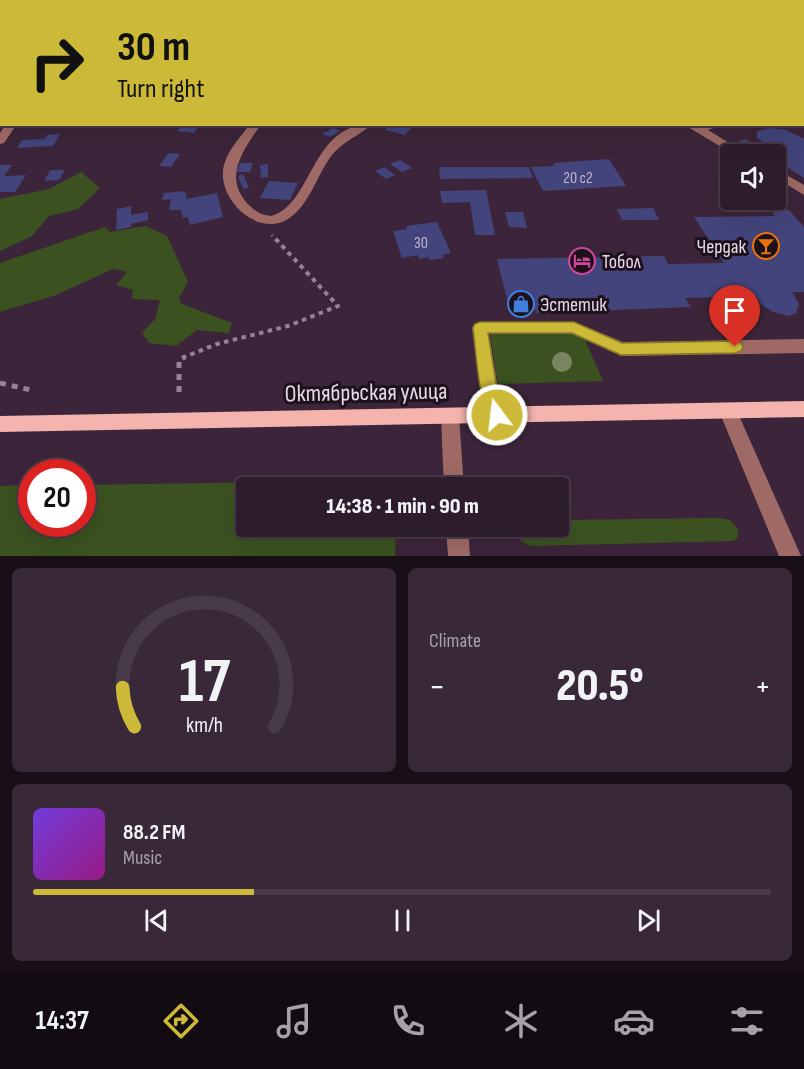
<!DOCTYPE html>
<html lang="en">
<head>
<meta charset="utf-8">
<style>
  body { margin:0; font-family:"Sofia Sans Condensed",sans-serif; background:#392938; color:#f1f3f6; height:100vh; display:flex; flex-direction:column; font-size:22px; white-space:nowrap }
  * { box-sizing:border-box; margin:0 }
  p { font-size:20px; color:#a7a1a9 }
  .icon { flex:none; width:33px; height:33px; fill:none; stroke:currentColor; stroke-width:2; stroke-linecap:round; stroke-linejoin:round }
  .map { position:relative; height:556px; overflow:hidden }
  .panel { display:flex; flex-direction:column; gap:12px; padding:12px; background:#190f18; flex:1 }
  .panel>* { flex:none }
  .guide { position:absolute; left:0px; top:0px; width:804px; height:126px; box-shadow:0 6px 24px #0002,0 0 0 2px #483a48; background:#cdb938; color:#111; overflow:hidden }
  .tools { position:absolute; left:720px; top:144px; display:grid; gap:12px }
  .tools a { display:grid; place-items:center; width:66px; height:66px; border-radius:6px; background:#2d1c2c; box-shadow:0 6px 24px #0002,0 0 0 2px #483a48; font-size:30px }
  .speed { position:absolute; left:18px; top:459px; display:flex; gap:12px; font-size:30px; font-weight:700; text-align:center }
  .speed>* { display:grid; place-content:center; width:78px; height:78px; border-radius:50%; background:#2d1c2c; box-shadow:0 6px 24px #0002,0 0 0 2px #483a48; line-height:1 }
  .speed .limit { border:9px solid #d22; background:#fff; color:#111 }
  .pin { position:absolute; display:grid; place-items:center; width:51px; height:51px; color:#fff; margin:-62px -26px; border-radius:50% 50% 50% 0; rotate:-45deg; box-shadow:0 0 6px #0007 }
  .pin .icon { rotate:45deg }
  .me { position:absolute; width:66px; margin:-33px; rotate:345deg; stroke-linejoin:round; filter:drop-shadow(0 0 4px #0008) }
  .turn { display:flex; align-items:center; gap:21px; height:126px; padding:0 18px; font-size:27px }
  .turn .icon { width:78px; height:78px; stroke-width:2.5 }
  .turn b { display:block; font-size:42px; line-height:51px }
  .big { font-size:45px; font-weight:800; line-height:1.1 }
  .panel .widget { flex:1; display:flex; flex-direction:column; justify-content:center; gap:9px; min-width:0; padding:0 21px; border-radius:9px; background:#392938 }
  .panel .dial { align-items:center; gap:0 }
  .dial svg { height:156px; overflow:visible; fill:none; stroke:#483a48; stroke-width:7; stroke-linecap:round; text-anchor:middle }
  .dial text { fill:#f1f3f6; stroke:none }
  .song { display:flex; align-items:center; gap:18px }
  .cover { width:72px; height:72px; border-radius:9px; background:linear-gradient(135deg,hsl(260 70% 55%),hsl(310 70% 35%)) }
  .played { height:6px; border-radius:3px; background:linear-gradient(90deg,#cdb938 30%,#483a48 30%) }
  .keys { display:flex; justify-content:space-around; direction:ltr }
  .heat { display:flex; justify-content:space-between; align-items:center; font-size:33px; direction:ltr }
  .panel .tiles { flex:1; display:grid; gap:12px; grid-template-columns:1fr 1fr }
  .widget:last-child { grid-column:span 2 }
  .trip { position:absolute; left:236px; top:477px; width:333px; height:60px; border-radius:6px; background:#2d1c2c; box-shadow:0 6px 24px #0002,0 0 0 2px #483a48; font-weight:800; line-height:60px; text-align:center }
  .tab-bar { display:flex; height:96px; justify-content:space-around; align-items:center; background:#120b12; color:#a7a1a9 }
  .tab-bar .icon { width:42px; height:42px }
  .tab-bar .active { color:#cdb938 }
  .tab-bar b { font-size:27px; color:#f1f3f6 }
  .map>svg:first-child { display:block }
  .green { fill:#3b5220 }
  .building { fill:#43447b }
  .lines { fill:none; stroke-linecap:round; stroke-linejoin:round }
  .path-far1 { stroke:#968394; stroke-width:4; stroke-dasharray:4.5 4.5; stroke-linecap:butt }
  .path { stroke:#968394; stroke-width:5; stroke-dasharray:6 6; stroke-linecap:butt }
  .minor { fill:#9f6a66; fill-rule:evenodd }
  .major { fill:#f5b3ae; fill-rule:evenodd }
  .tree { fill:#788560 }
  .route { fill:#cdb938; stroke:#857824; stroke-width:1.5 }
  .labels { text-anchor:middle; stroke-width:6; stroke-linejoin:round; paint-order:stroke }
  .number-label { font-size:16px; fill:#c0b4cc }
  .poi-label { font-size:20px; fill:#e9d9e7; stroke:#1d121c; text-anchor:start }
  .near-street-label { font-size:24px; fill:#e9d9e7; stroke:#1d121c }
</style>
</head>
<body>
<div class="map">
<svg width="804" height="556" viewBox="0 0 804 556">
  <rect width="100%" height="100%" fill="#3c253a"/>
  <g class="green">
    <path d="M81 172 100 188 78 209 49 216 32 236 0 251V199L49 189Z"/>
    <path d="M146 226 167 236 188 282 179 298 182 304 232 323 229 333 197 330 176 346 149 343 142 333 155 319 160 300 132 299 133 290 116 285 127 272 113 269 56 295 0 312V263L105 227 110 232Z"/>
    <path d="M569 332 584 338 603 381 498 384 490 334Z"/>
    <path d="M396 480V488H246V526L396 527 395 556H0V486L31 485 32 524H82L83 485Z"/>
    <path d="M718 518 730 520 738 529V537L734 541 531 546 521 541 516 532 520 527 558 526V520Z"/>
  </g>
  <g class="building">
    <path d="M27 124H64L61 128H24Z"/>
    <path d="M183 124H189L200 125 194 133 177 131Z"/>
    <path d="M390 124H401L412 127 405 135 385 130Z"/>
    <path d="M333 128 340 131 330 137 322 134Z"/>
    <path d="M770 128 786 130 804 139V178L776 160V155L780 154 757 138V131Z"/>
    <path d="M60 134 53 146 17 148 22 140 45 139 47 135Z"/>
    <path d="M746 139 759 147 752 149 739 141Z"/>
    <path d="M169 153 180 154 171 167 159 166Z"/>
    <path d="M609 159 626 186 543 191 531 167 555 166 553 163Z"/>
    <path d="M400 160 412 168 402 172 390 164Z"/>
    <path d="M240 163H253L250 172H236Z"/>
    <path d="M268 164V177L261 178 260 165Z"/>
    <path d="M0 165H12L4 176 26 175 15 192H0Z"/>
    <path d="M384 167 395 175 386 179 375 171Z"/>
    <path d="M439 167H529L533 178 440 179Z"/>
    <path d="M50 170H65L59 180 44 181Z"/>
    <path d="M243 174 249 188 243 189 238 176Z"/>
    <path d="M269 181 298 183 290 200 260 198Z"/>
    <path d="M486 190 495 235H475L470 202 442 203 440 191Z"/>
    <path d="M185 191 187 199 217 193 223 217 190 225 188 217 183 218 181 210H169L171 199 162 200 164 193Z"/>
    <path d="M131 206V215L148 212V220L131 224V227L116 230 117 209Z"/>
    <path d="M653 208 659 220H622L617 209Z"/>
    <path d="M771 210H789L804 227V292H792L799 304 796 313 789 316 773 312 762 305 756 296 685 298 691 307 537 313 536 310 510 311 497 259 664 256 668 264 724 263 694 217 775 216Z"/>
    <path d="M505 212H523L527 228 509 227Z"/>
    <path d="M437 222 451 253 442 255 444 258 430 260 428 257 419 259 418 255 402 258 393 231 407 229 406 226Z"/>
  </g>
  <g class="lines">
    <path class="path-far1" d="M182 358 217 344 288 326 338 306 272 235"/>
    <g class="path">
      <path d="M0 383 35 391"/>
      <path d="M179 392V360L185 357"/>
    </g>
    <g class="minor">
      <rect x="88" y="0" width="8" height="2"/>
      <rect x="568" y="0" width="8" height="2"/>
      <path d="M704 0H722L701 2Z"/>
      <path d="M0 14H2L0 19Z"/>
      <path d="M802 71 804 72V79H802Z"/>
      <rect x="802" y="103" width="2" height="6"/>
      <path d="M6 124H17L4 143 0 144V133Z"/>
      <path d="M250 124H261C245 149 223 174 246 202 253 210 261 215 271 216 313 205 310 124 372 124 359 136 343 141 332 155 317 174 310 205 288 219 259 237 221 203 223 172 224 154 240 138 250 124Z"/>
      <path d="M683 124H723L708 130 747 154H733Z"/>
      <path d="M776 169 804 185V195L776 178Z"/>
      <path d="M480 322H574L623 342 804 339V353L621 356 572 334H489L498 389 506 415 504 421 497 423 490 421 480 389 472 328 474 324Z"/>
      <path d="M728 403 735 405 737 411 801 556H779L719 411 721 405Z"/>
      <path d="M450 408 457 410 459 416 464 488H444L441 416 443 410Z"/>
      <path d="M446 526H468L470 556H448Z"/>
    </g>
    <path class="major" d="M804 401V417L0 432V416Z"/>
  </g>
  <circle class="tree" cx="562" cy="362" r="10"/>
  <path class="route" d="M480 322H574L622 343 735 341 741 343 743 347 741 351 735 353 621 355 572 333H488L497 389 505 415 503 420 497 422 491 420C477 392 477 358 473 328L475 324Z"/>
  <defs>
    <symbol id="bar-ring" viewBox="-11 -11 22 22"><circle r="9.5" fill="#1d121c" stroke="#e8710a" stroke-width="1.5"/><path d="M-6-5H6L.8 .8V4.5H3.5V6h-7V4.5H-.8V.8Z" fill="#e8710a"/></symbol>
    <symbol id="hotel-ring" viewBox="-11 -11 22 22"><circle r="9.5" fill="#1d121c" stroke="#d1479c" stroke-width="1.5"/><path d="M-6-4.5h1.5V1H6V5H4.5V3h-9V5H-6ZM-4 0a1.8 1.8 0 1 1 3.6 0ZM.5 0V-2.5h3Q6-2.5 6 0Z" fill="#d1479c"/></symbol>
    <symbol id="shop-ring" viewBox="-11 -11 22 22"><circle r="9.5" fill="#1d121c" stroke="#3f7fe0" stroke-width="1.5"/><path d="M-5-2.5h2.3a2.7 3.5 0 0 1 5.4 0H5L5.5 6h-11ZM-1.5-2.5h3a1.5 2.3 0 0 0-3 0Z" fill="#3f7fe0"/></symbol>
  </defs>
  <g fill-rule="evenodd">
    <use href="#bar-ring" x="751" y="231" width="30" height="30"/>
    <use href="#hotel-ring" x="567" y="246" width="30" height="30"/>
    <use href="#shop-ring" x="506" y="289" width="30" height="30"/>
  </g>
  <g class="labels">
    <g class="number-label">
      <text x="578" y="183">20 с2</text>
      <text x="421" y="248">30</text>
    </g>
    <g class="poi-label">
      <text x="746" y="253" text-anchor="end">Чердак</text>
      <text x="602" y="268">Тобол</text>
      <text x="540" y="311">Эстетик</text>
    </g>
    <g class="near-street-label">
      <text transform="translate(366 392) rotate(-1)" y="8">Октябрьская улица</text>
    </g>
  </g>
</svg>
<div class="tools">
<a><svg class="icon" aria-label="sound" viewBox="0 0 24 24"><path d="M4 9h4l5-4v14l-5-4H4zM17 9q2 3 0 6"/></svg></a>
</div>
<div class="speed"><div class="limit">20</div></div>
<div class="pin" style="left:735px;top:347px;background:#d93025"><svg class="icon" aria-label="arrive" viewBox="0 0 24 24"><path d="M6 21V4h12l-3 4 3 4H6"/></svg></div>
<svg class="me" style="left:497px;top:415px" viewBox="-20 -20 40 40"><circle r="17" fill="#cdb938" stroke="#fff" stroke-width="3"/><path d="M0-11L8 9 0 5-8 9z" fill="#fff"/></svg>
<div class="trip">14:38 · 1 min · 90 m</div>
<div class="guide">
<div class="turn"><svg class="icon" aria-label="right" viewBox="0 0 24 24"><path d="M7 20v-9h11M14 6l5 5-5 5"/></svg><div><b>30 m</b>Turn right</div></div>
</div>
</div>
<section class="panel">
<div class="tiles">
<div class="widget dial"><svg viewBox="0 0 100 80">
<path d="M14 69A42 42 0 1 1 86 69"/>
<path d="M14 69A42 42 0 0 1 8 49" stroke="#cdb938"/>
<text x="50" y="56" font-size="32" font-weight="700">17</text>
<text x="50" y="72" font-size="11">km/h</text>
</svg></div>
<div class="widget"><p>Climate</p>
<div class="heat"><a>−</a><b class="big">20.5°</b><a>+</a></div>
</div>
<div class="widget">
<div class="song"><i class="cover"></i><div><b>88.2 FM</b><p>Music</p></div></div>
<div class="played"></div>
<div class="keys"><svg class="icon" aria-label="previous" viewBox="0 0 24 24"><path d="M18 5L8 12l10 7zM5 5v14"/></svg><svg class="icon" aria-label="pause" viewBox="0 0 24 24"><path d="M8 5v14M16 5v14"/></svg><svg class="icon" aria-label="next" viewBox="0 0 24 24"><path d="M6 5l10 7-10 7zM19 5v14"/></svg></div>
</div>
</div>
</section>
<nav class="tab-bar">
<b>14:37</b>
<svg class="icon active" aria-label="directions" viewBox="0 0 24 24"><path d="M12 3l9 9-9 9-9-9zM9 14v-3h6M13 9l2 2-2 2"/></svg>
<svg class="icon" aria-label="music" viewBox="0 0 24 24"><path d="M9 18V5l10-2v13"/><circle cx="6" cy="18" r="3"/><circle cx="16" cy="16" r="3"/></svg>
<svg class="icon" aria-label="phone" viewBox="0 0 24 24"><path d="M5 4h4l2 5-3 2q2 4 5 5l2-3 5 2v4C11 20 4 13 5 4z"/></svg>
<svg class="icon" aria-label="climate" viewBox="0 0 24 24"><path d="M12 3v18M4 7l16 10M4 17L20 7"/></svg>
<svg class="icon" aria-label="car" viewBox="0 0 24 24"><path d="M5 17H2v-5l4-1 3-4h7l3 4 3 1v5h-3M9 17h6M6 11h13"/><circle cx="7" cy="17" r="2"/><circle cx="17" cy="17" r="2"/></svg>
<svg class="icon" aria-label="filters" viewBox="0 0 24 24"><path d="M4 7h16M4 17h16"/><circle cx="9" cy="7" r="2"/><circle cx="15" cy="17" r="2"/></svg>
</nav>
</body>
</html>
